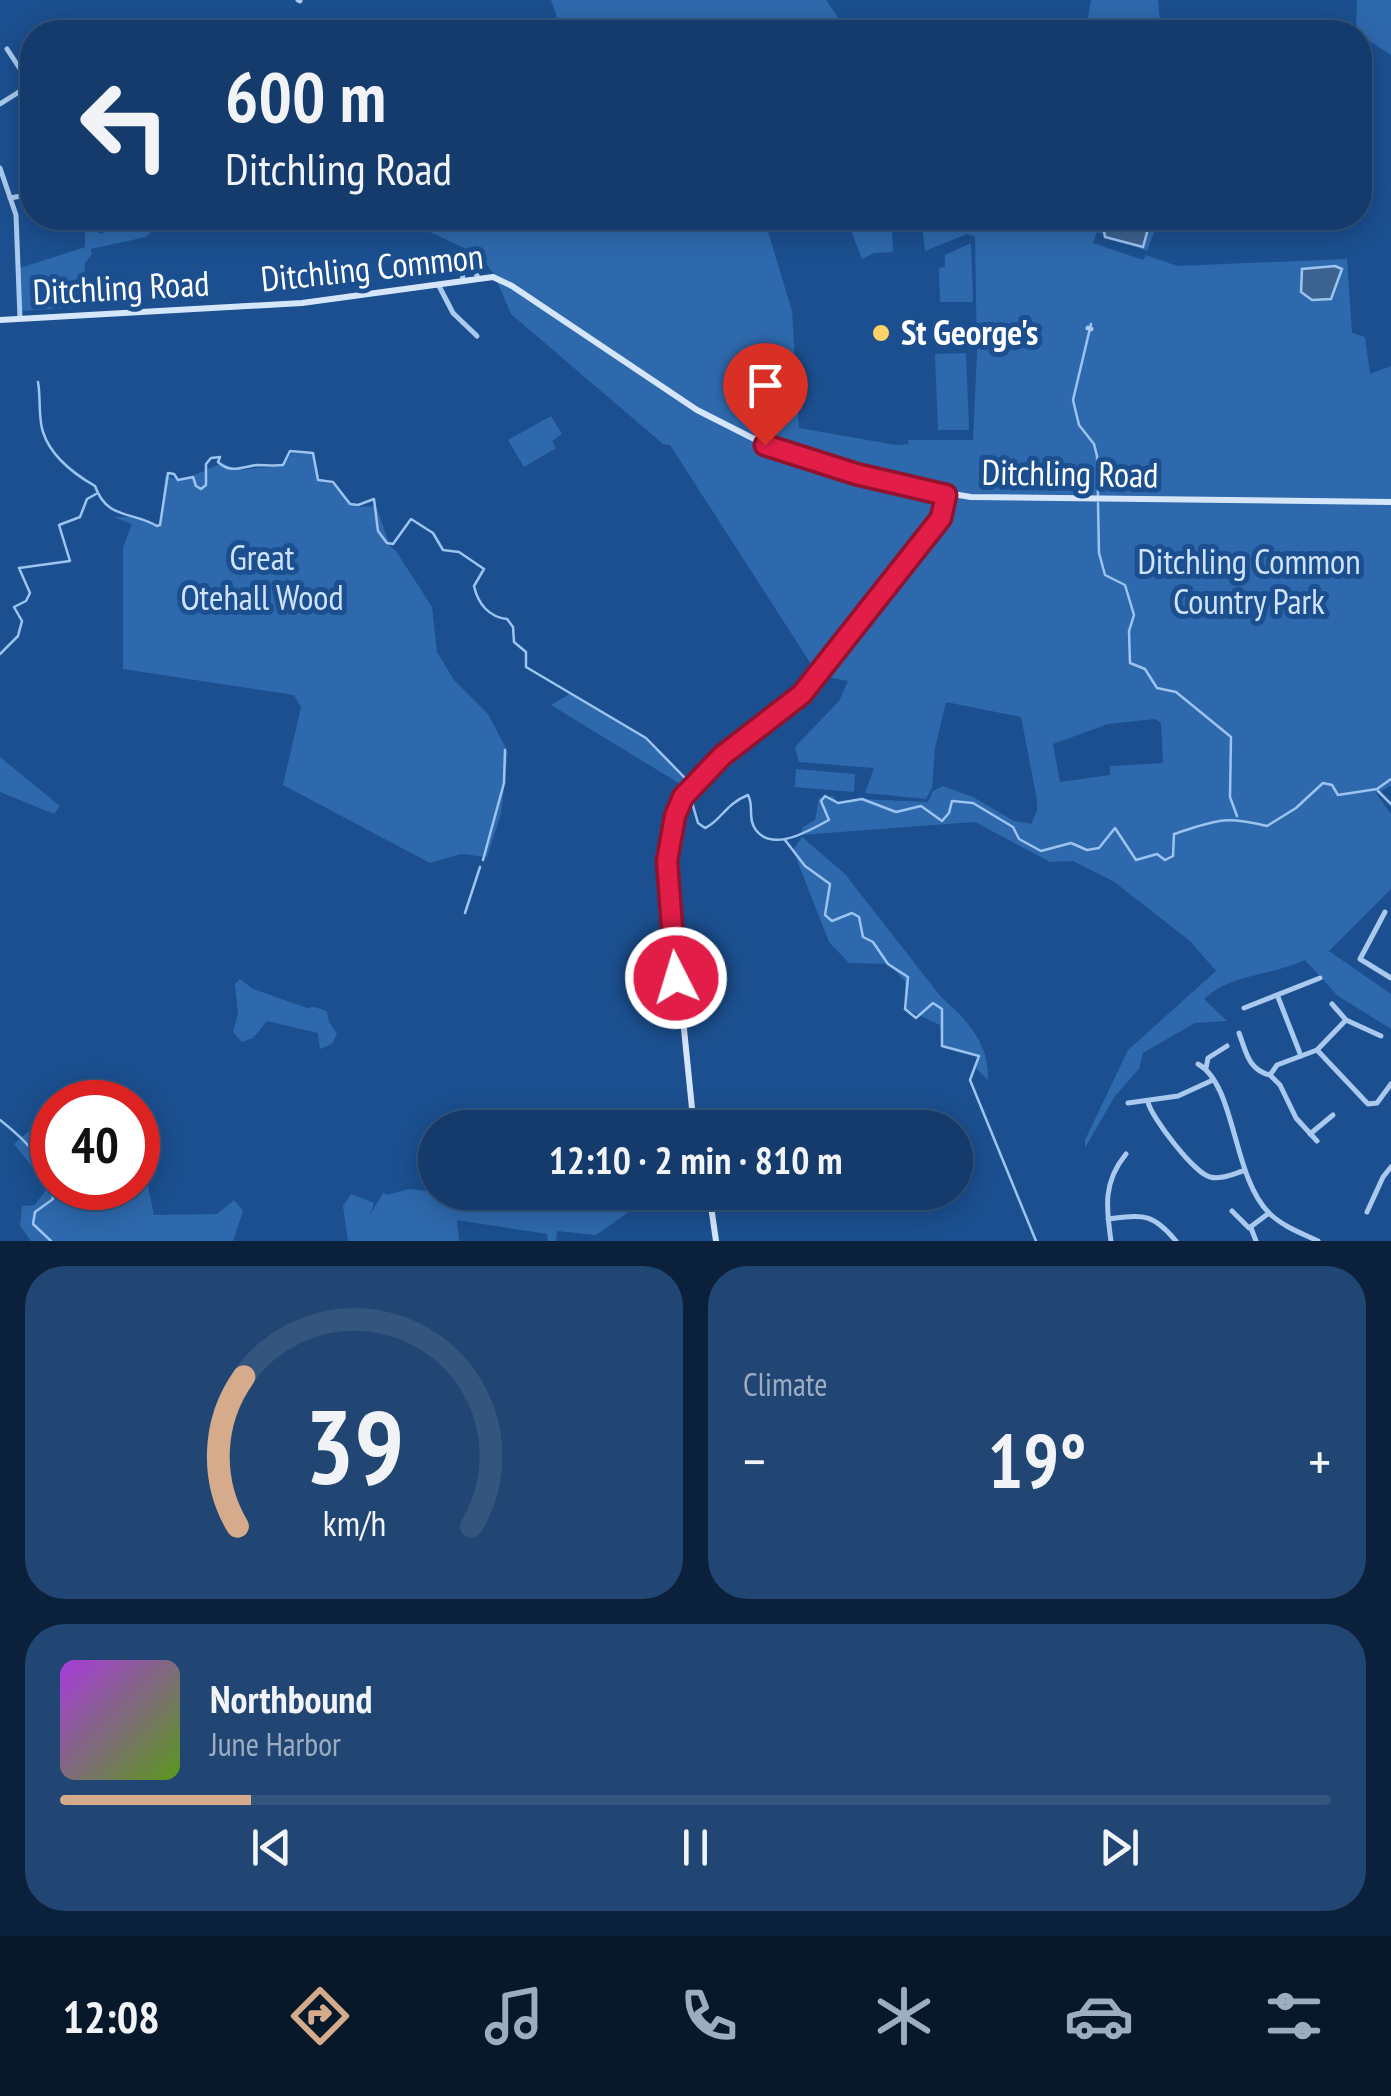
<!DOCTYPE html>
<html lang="en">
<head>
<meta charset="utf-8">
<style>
  body { margin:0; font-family:"PT Sans Narrow",sans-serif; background:#214673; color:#f1f3f6; height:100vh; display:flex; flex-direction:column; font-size:38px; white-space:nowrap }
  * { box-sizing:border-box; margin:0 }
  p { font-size:32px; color:#9dadc1 }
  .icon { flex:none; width:55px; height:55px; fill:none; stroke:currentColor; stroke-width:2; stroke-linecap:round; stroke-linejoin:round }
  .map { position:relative; height:1241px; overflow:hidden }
  .drawer { display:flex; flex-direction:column; gap:25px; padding:25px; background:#0b203b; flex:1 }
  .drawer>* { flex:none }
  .hud { position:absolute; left:20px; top:20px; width:1352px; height:210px; border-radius:40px; box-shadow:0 5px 25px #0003,0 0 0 2px #33557e; background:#143b6b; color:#f1f3f6; overflow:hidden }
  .speed { position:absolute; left:30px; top:1080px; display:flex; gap:20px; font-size:50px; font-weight:700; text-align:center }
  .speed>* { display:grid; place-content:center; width:130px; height:130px; border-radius:50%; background:#143b6b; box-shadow:0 5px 25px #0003,0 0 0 2px #33557e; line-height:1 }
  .speed .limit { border:15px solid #d22; background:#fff; color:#111 }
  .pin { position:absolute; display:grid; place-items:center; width:85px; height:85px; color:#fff; margin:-102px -42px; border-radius:50% 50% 50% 0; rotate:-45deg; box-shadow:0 0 10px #0007 }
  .pin .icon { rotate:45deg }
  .me { position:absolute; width:110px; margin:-55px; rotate:355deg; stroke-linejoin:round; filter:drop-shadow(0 0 8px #0008) }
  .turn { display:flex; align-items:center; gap:35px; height:210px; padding:0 40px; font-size:45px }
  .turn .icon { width:130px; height:130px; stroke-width:2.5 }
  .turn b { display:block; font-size:70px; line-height:85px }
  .big { font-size:75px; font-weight:600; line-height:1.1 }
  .drawer .widget { flex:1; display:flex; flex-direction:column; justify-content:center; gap:15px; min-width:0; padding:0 35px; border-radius:40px; background:#214673 }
  .drawer .dial { align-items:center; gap:0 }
  .dial svg { height:260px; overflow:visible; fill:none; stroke:#33557e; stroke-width:7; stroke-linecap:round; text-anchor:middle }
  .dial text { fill:#f1f3f6; stroke:none }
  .song { display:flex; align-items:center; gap:30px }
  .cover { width:120px; height:120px; border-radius:15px; background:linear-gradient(135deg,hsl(280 70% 55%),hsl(90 70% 35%)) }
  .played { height:10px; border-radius:5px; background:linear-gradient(90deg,#d6ab8b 15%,#33557e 15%) }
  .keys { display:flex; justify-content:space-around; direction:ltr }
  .heat { display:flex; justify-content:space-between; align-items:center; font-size:55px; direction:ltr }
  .drawer .tiles { flex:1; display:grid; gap:25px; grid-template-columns:1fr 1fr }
  .widget:last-child { grid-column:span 2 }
  .trip { position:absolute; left:418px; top:1110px; width:555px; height:100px; border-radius:50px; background:#143b6b; box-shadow:0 5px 25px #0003,0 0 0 2px #33557e; font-weight:600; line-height:100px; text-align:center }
  .tab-bar { display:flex; height:160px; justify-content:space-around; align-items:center; background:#08182b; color:#9dadc1 }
  .tab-bar .icon { width:70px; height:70px }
  .tab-bar .on { color:#d6ab8b }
  .tab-bar b { font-size:45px; color:#f1f3f6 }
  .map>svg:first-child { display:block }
  .green { fill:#2e69ad; fill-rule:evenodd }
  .water { fill:#3c6290; stroke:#9cc4f0; stroke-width:2.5 }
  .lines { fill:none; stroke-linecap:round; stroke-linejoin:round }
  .stream { stroke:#9cc4f0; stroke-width:2.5 }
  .street { stroke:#a9c9ee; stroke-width:5 }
  .secondary { stroke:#d6e6fa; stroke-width:6 }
  .route-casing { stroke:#92132f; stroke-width:25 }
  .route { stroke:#e11d48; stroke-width:18 }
  .poi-dot { fill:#ffd166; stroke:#1b4f8f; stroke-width:4 }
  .labels { text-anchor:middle; stroke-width:10; stroke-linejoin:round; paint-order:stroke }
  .street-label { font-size:35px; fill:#fff; stroke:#1b4f8f }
  .poi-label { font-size:35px; font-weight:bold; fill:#fff; stroke:#1b4f8f; text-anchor:start }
  .park-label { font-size:35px; fill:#cfe3fa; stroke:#1b4f8f }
</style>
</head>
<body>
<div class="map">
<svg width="1391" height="1241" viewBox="0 0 1391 1241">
  <rect width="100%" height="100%" fill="#1b4f8f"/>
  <g class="green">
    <path d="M551 0H826L848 32H507L557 17Z"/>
    <path d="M1091 0H1158L1161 32H1091L1087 23Z"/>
    <path d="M1357 0H1391V55L1356 32Z"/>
    <path d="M85 218H91V228L101 234 119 224 118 218H141L143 226 151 232 146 237 91 249 92 254 85 263 82 307 20 311V268L85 247Z"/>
    <path d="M400 218H764L792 311 799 428 896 445 909 444 908 440H973L977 352 975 237 967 234 925 251 922 225 892 230 893 252 874 253 862 259 846 218H1017L1085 225 1086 218H1159L1147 251 1097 232 1093 243 1143 260 1146 255 1177 266 1347 259 1352 333 1365 337 1370 374 1391 366V786L1376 793 1391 814V889L1329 951 1391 994V1029L1338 996 1305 960C1270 976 1230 974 1204 999L1227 1021 1195 1023 1143 1053 1139 1069 1115 1096 1085 1148V1140L1128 1050 1216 971 1190 941 1113 881 1073 861 1050 862 975 822 800 835 803 827 815 820 819 798 833 796 838 803 862 799 928 802 933 791 943 786 973 797 1014 821 1031 824 1037 811V800L1021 717 946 702 935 748 932 788 926 799 865 793 874 768 799 762 795 747 839 701 848 681 818 675 670 445 663 444 511 314 494 274 479 255ZM1155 719 1161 723 1163 763 1110 766V775L1060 782 1053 744 1108 724Z"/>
    <path d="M971 243 973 302H940L939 268 945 267V255Z"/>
    <path d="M966 353 969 430H938L935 354Z"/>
    <path d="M551 416 562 434 552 441 556 448 524 467 508 440Z"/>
    <path d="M292 453 314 454 320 482 333 484 356 507 376 506 390 546 396 551 432 607 437 652 454 680 488 714 508 752 501 814 487 857 461 854 430 863 283 785 301 707 294 695 123 669V548L132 524 113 517H140L160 528 165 476 181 481 222 463 238 470 283 466Z"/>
    <path d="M571 693C610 717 672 746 690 790L551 705Z"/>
    <path d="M0 757 60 806 54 814 0 792Z"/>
    <path d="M796 769 855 774 854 792 795 787Z"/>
    <path d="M802 837 845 874 941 997C967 1019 990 1045 988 1080L976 1068 979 1056 942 1046 940 1025 905 1009V981L888 964 849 963 829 942 793 850Z"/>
    <path d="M240 979 253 989 307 1008 314 1007 327 1011 329 1022 337 1034 332 1044 320 1049 318 1033 267 1021 253 1038 242 1042 233 1032 238 1014 235 984Z"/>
    <path d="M52 1112V1188H138V1138L154 1215 217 1214 234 1200 243 1211 233 1241H31L20 1226 22 1206 35 1205 48 1187 14 1144Z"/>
    <path d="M409 1189 435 1192 539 1193 557 1203 655 1202 633 1209 596 1235 557 1231 556 1241H548L547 1234 457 1220 459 1241H348L343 1206 351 1194 374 1203 370 1215 383 1193 387 1195Z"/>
  </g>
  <g class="water">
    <path d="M1102 218H1151L1143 247 1105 237Z"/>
    <path d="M1335 266 1342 269 1331 299 1312 300 1301 292 1302 269Z"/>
  </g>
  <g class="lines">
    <g class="stream">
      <path d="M1151 32C1175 16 1183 22 1208 32"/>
      <path d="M1289 32 1352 30"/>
      <path d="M1091 324 1073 400 1079 425 1094 444 1097 456 1098 496"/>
      <path d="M38 382C41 398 38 418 43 432 51 457 74 474 95 486 107 520 132 511 157 526L160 525 168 473 174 474 178 480 193 477 196 486 201 489 206 485V464L211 458 220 457 218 462C231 474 241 467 257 465 266 465 274 466 283 465L290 451 313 453 318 480 333 482 350 504 358 505 374 499 378 531 387 543 393 544 411 519 433 533 443 550 459 552 484 569 474 586C478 604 489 617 507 619L513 627 514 642 526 652V667L646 738 685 778 698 823 705 828C721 821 725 804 748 795 754 806 748 816 754 827 770 855 810 830 829 820L821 801 825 796 838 803 862 799 896 812 921 806 942 821 949 813 952 801 973 803 1013 827 1019 839 1041 851 1071 843 1087 850 1099 848 1115 828 1136 860 1157 854 1165 860 1173 856 1174 834C1215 821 1222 815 1267 826L1296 808 1323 783 1332 785 1338 795 1377 789 1391 779"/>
      <path d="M1098 503 1099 553 1105 575 1125 585 1134 615 1129 631 1130 663 1145 669 1157 688 1176 692 1231 737 1230 797 1237 816"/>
      <path d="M0 654 18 636 22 621 14 607 26 601 30 593 19 568 70 561 59 525 80 517 87 499 96 494"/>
      <path d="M1378 791 1391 804"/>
      <path d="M785 840 805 866 830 884 825 915 832 921 852 913 859 917 863 937 873 942 888 964 908 977 905 1009 916 1018 933 1003 942 1009V1046L979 1056 970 1080 1036 1241"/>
      <path d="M483 860 504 783 505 750"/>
      <path d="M465 913 480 867"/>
      <path d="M0 1120C27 1141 50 1164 53 1199L35 1212 33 1224 51 1241"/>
    </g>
    <g class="street">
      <path d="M298 0 300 1"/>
      <path d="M7 49 30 84"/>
      <path d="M0 104 30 85"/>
      <path d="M0 168 16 215 20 318"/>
      <path d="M10 198 32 194"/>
      <path d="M463 281 462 269 466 263 473 265 478 278"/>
      <path d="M439 286 453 313 477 336"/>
      <path d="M1088 328 1091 329"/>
      <path d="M1385 912 1360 959 1391 978"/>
      <path d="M1278 997 1301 1056"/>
      <path d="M1332 1004 1346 1020 1381 1036"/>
      <path d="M1244 1008 1320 978"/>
      <path d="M1239 1033C1246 1051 1248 1070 1270 1075"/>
      <path d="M1317 1050 1346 1020"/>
      <path d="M1198 1064C1236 1085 1232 1176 1269 1213 1282 1226 1301 1233 1318 1241"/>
      <path d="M1206 1068 1208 1058 1227 1046"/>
      <path d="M1148 1102C1151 1117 1195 1174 1210 1177 1220 1180 1233 1174 1243 1171"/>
      <path d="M1128 1103 1178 1096 1213 1080"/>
      <path d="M1310 1134 1333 1115"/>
      <path d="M1317 1141 1296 1118 1280 1085 1270 1075 1277 1065 1317 1050 1368 1104 1377 1103 1391 1084"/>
      <path d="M1232 1211 1249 1228 1269 1213"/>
      <path d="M1367 1212 1383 1177 1391 1167"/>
      <path d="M1108 1219C1143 1215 1152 1212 1176 1241"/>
      <path d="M1251 1228 1256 1241"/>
      <path d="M1111 1241C1106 1207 1103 1182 1126 1154"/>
    </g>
    <g class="secondary">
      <path d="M0 320 302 303 493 277 512 286 697 410 778 451 903 486 971 497 1391 502"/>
      <path d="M694 1128 667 861 675 816 683 797 699 777 802 694 819 673 941 519 946 495"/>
      <path d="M709 1192 716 1241"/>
    </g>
  </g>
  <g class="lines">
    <defs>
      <path id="route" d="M676 978 667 861 675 816 683 797 722 756 802 694 941 518 946 495 856 474 765 445"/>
    </defs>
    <use href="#route" class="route-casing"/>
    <use href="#route" class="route"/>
  </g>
  <circle class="poi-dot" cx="881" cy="333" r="10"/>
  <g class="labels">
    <g class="street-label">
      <text transform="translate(372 268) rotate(-6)" y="12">Ditchling Common</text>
      <text transform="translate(121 288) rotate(-3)" y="12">Ditchling Road</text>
      <text transform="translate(1070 474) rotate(1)" y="12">Ditchling Road</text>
    </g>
    <g class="poi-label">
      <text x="901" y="345">St George's</text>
    </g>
    <g class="park-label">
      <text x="262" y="570">Great<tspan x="262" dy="40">Otehall Wood</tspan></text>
      <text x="1249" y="574">Ditchling Common<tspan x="1249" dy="40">Country Park</tspan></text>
    </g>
  </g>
</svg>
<div class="speed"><div class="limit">40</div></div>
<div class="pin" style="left:765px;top:445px;background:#d93025"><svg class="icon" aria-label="arrive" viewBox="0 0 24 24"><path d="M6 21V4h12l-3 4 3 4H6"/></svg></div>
<svg class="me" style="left:676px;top:978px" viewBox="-20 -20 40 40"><circle r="17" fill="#e11d48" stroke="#fff" stroke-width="3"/><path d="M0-11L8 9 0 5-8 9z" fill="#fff"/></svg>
<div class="trip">12:10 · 2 min · 810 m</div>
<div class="hud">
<div class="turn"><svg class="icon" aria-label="left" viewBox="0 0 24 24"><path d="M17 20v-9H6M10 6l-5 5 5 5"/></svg><div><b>600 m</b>Ditchling Road</div></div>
</div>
</div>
<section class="drawer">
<div class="tiles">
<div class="widget dial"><svg viewBox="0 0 100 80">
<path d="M14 69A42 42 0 1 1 86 69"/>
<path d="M14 69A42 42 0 0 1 16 23" stroke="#d6ab8b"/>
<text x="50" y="56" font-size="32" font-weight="700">39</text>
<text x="50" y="72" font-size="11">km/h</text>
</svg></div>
<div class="widget"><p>Climate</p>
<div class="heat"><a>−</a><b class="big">19°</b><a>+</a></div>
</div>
<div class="widget">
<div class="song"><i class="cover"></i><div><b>Northbound</b><p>June Harbor</p></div></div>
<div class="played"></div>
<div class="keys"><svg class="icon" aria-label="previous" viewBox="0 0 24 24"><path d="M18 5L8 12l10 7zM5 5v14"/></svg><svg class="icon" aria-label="pause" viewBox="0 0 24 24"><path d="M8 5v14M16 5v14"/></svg><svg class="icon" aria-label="next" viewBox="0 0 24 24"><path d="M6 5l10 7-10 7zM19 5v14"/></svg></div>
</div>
</div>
</section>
<nav class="tab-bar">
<b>12:08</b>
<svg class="icon on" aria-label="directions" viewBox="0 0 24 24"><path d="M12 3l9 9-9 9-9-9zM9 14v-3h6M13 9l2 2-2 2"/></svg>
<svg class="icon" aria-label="music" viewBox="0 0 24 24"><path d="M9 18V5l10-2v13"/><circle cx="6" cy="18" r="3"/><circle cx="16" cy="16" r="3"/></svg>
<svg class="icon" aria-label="phone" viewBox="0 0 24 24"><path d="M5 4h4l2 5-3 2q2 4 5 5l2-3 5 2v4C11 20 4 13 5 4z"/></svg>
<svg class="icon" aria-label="climate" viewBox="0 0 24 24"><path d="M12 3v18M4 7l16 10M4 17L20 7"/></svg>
<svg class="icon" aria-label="car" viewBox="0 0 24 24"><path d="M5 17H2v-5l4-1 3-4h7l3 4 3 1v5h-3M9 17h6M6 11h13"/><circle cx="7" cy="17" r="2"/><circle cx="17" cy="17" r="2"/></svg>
<svg class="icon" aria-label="filters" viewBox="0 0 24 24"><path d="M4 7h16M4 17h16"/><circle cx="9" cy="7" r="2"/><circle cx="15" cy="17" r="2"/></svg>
</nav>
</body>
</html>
